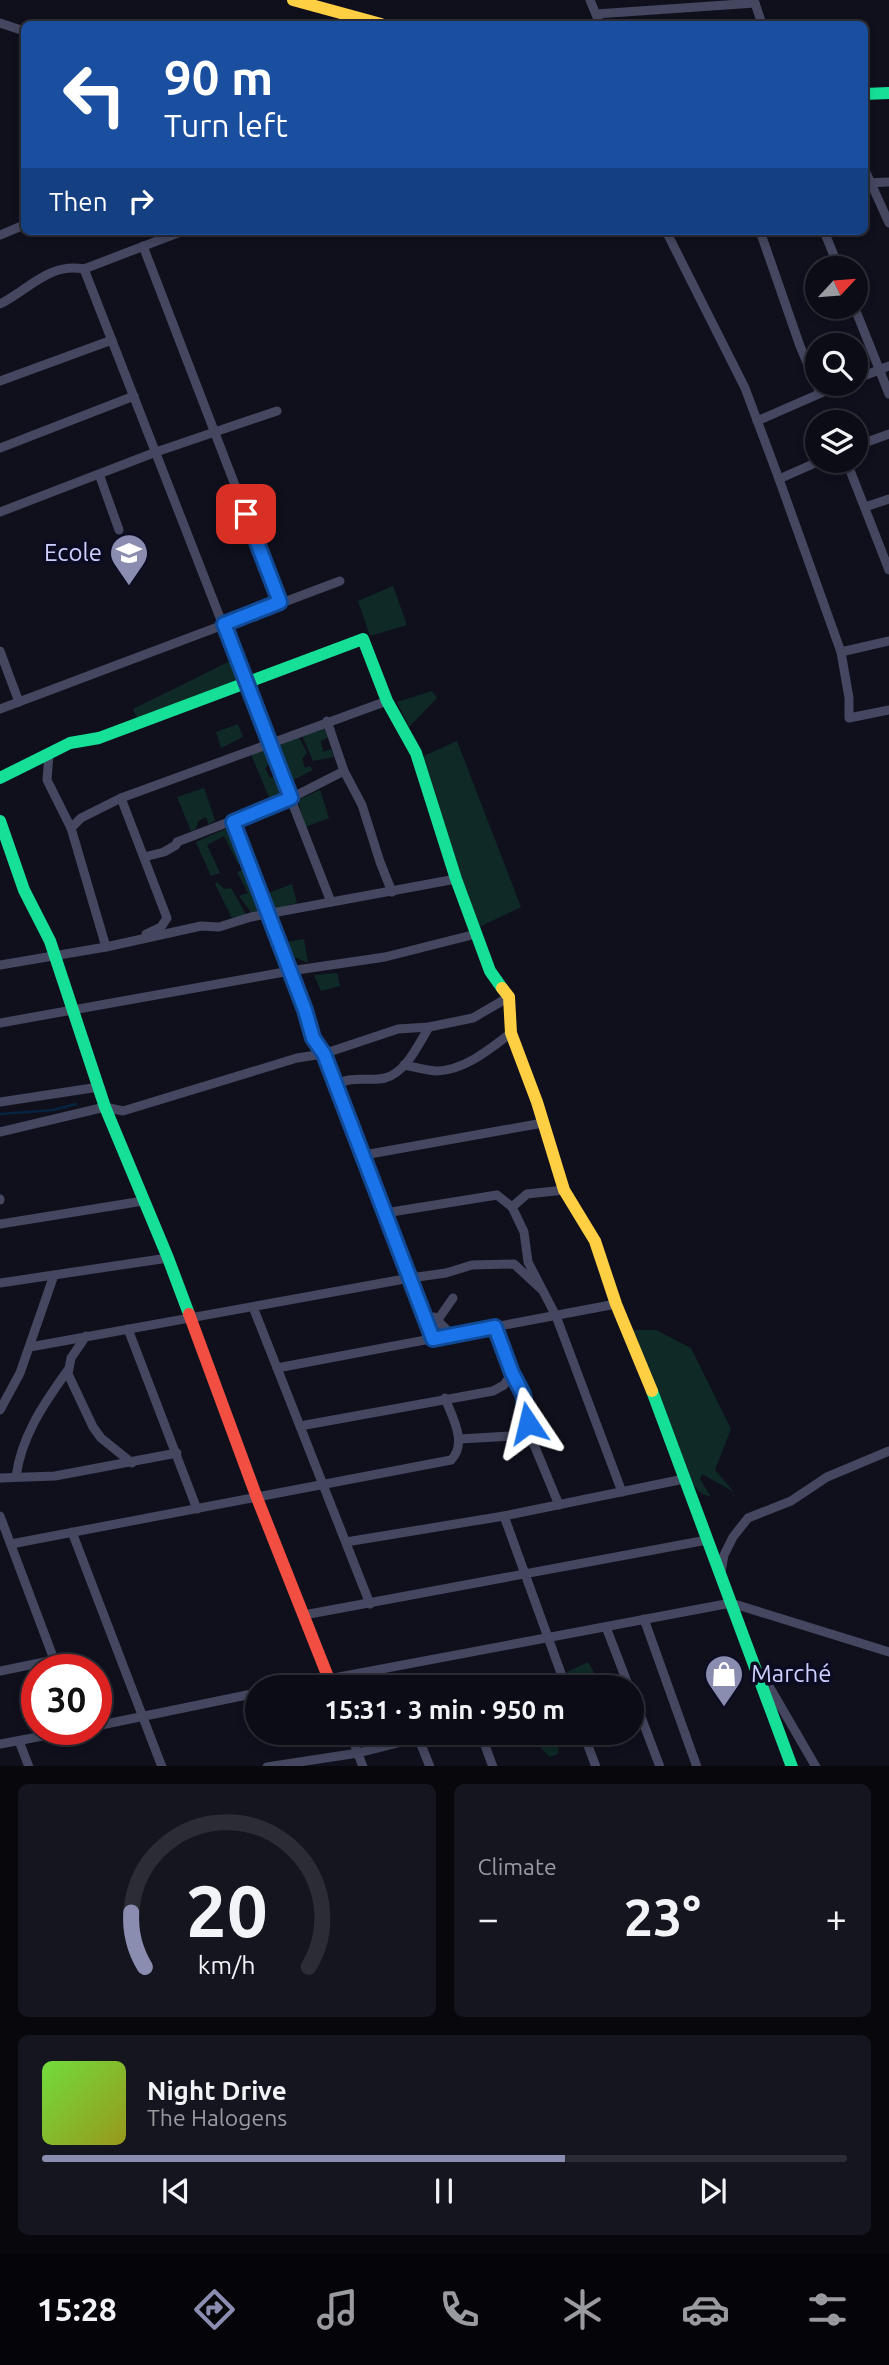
<!DOCTYPE html>
<html lang="en">
<head>
<meta charset="utf-8">
<style>
  body { margin:0; font-family:Ubuntu,sans-serif; background:#15151f; color:#f1f3f6; height:100vh; display:flex; flex-direction:column; font-size:26px; white-space:nowrap }
  * { box-sizing:border-box; margin:0 }
  p { font-size:23px; color:#9a9ba1 }
  .icon { flex:none; width:38px; height:38px; fill:none; stroke:currentColor; stroke-width:2; stroke-linecap:round; stroke-linejoin:round }
  .map { position:relative; height:1766px; overflow:hidden }
  .drawer { display:flex; flex-direction:column; gap:18px; padding:18px; background:#07070c; flex:1 }
  .drawer>* { flex:none }
  .top-card { position:absolute; left:21px; top:21px; width:847px; height:214px; border-radius:10px; box-shadow:0 4px 10px #0003,0 0 0 2px #2c2c35; background:#1a4fa0; color:#fff; overflow:hidden }
  .needle { width:46px; rotate:64deg }
  .buttons { position:absolute; left:805px; top:256px; display:grid; gap:14px }
  .buttons a { display:grid; place-items:center; width:63px; height:63px; border-radius:50%; background:#0c0c16; box-shadow:0 4px 10px #0003,0 0 0 2px #2c2c35; font-size:35px }
  .speed { position:absolute; left:21px; top:1654px; display:flex; gap:14px; font-size:35px; font-weight:700; text-align:center }
  .speed>* { display:grid; place-content:center; width:91px; height:91px; border-radius:50%; background:#0c0c16; box-shadow:0 4px 10px #0003,0 0 0 2px #2c2c35; line-height:1 }
  .speed .limit { border:10px solid #d22; background:#fff; color:#111 }
  .pin { position:absolute; display:grid; place-items:center; width:60px; height:60px; color:#fff; margin:-30px; border-radius:14px; box-shadow:0 4px 10px #0006 }
  .me { position:absolute; width:77px; margin:-38px; rotate:350deg; stroke-linejoin:round; filter:drop-shadow(0 0 5px #0008) }
  .turn { display:flex; align-items:center; gap:24px; height:147px; padding:0 28px; font-size:32px }
  .turn .icon { width:91px; height:91px; stroke-width:2.5 }
  .turn b { display:block; font-size:49px; line-height:60px }
  .then { display:flex; align-items:center; height:66px; padding:0 28px; background:#0003; gap:14px; font-size:26px }
  .big { font-size:52px; font-weight:700; line-height:1.1 }
  .drawer .tile { flex:1; display:flex; flex-direction:column; justify-content:center; gap:10px; min-width:0; padding:0 24px; border-radius:10px; background:#15151f }
  .drawer .dial { align-items:center; gap:0 }
  .dial svg { height:182px; overflow:visible; fill:none; stroke:#2c2c35; stroke-width:7; stroke-linecap:round; text-anchor:middle }
  .dial text { fill:#f1f3f6; stroke:none }
  .song { display:flex; align-items:center; gap:21px }
  .cover { width:84px; height:84px; border-radius:10px; background:linear-gradient(135deg,hsl(100 70% 55%),hsl(60 70% 35%)) }
  .played { height:7px; border-radius:4px; background:linear-gradient(90deg,#8b8db0 65%,#2c2c35 65%) }
  .keys { display:flex; justify-content:space-around; direction:ltr }
  .heat { display:flex; justify-content:space-between; align-items:center; font-size:38px; direction:ltr }
  .drawer .tiles { flex:1; display:grid; gap:18px; grid-template-columns:1fr 1fr }
  .tile:last-child { grid-column:span 2 }
  .trip { position:absolute; left:245px; top:1675px; width:399px; height:70px; border-radius:35px; background:#0c0c16; box-shadow:0 4px 10px #0003,0 0 0 2px #2c2c35; font-weight:700; line-height:70px; text-align:center }
  .tabs { display:flex; height:112px; justify-content:space-around; align-items:center; background:#050509; color:#9a9ba1 }
  .tabs .icon { width:49px; height:49px }
  .tabs .current { color:#8b8db0 }
  .tabs b { font-size:32px; color:#f1f3f6 }
  .map>svg:first-child { display:block }
  .green { fill:#0e2926 }
  .lines { fill:none; stroke-linecap:round; stroke-linejoin:round }
  .stream { stroke:#06243f; stroke-width:2.5 }
  .street { stroke:#44475f; stroke-width:9 }
  .fast { stroke:#16e098; stroke-width:12 }
  .slow { stroke:#ffcf43; stroke-width:12 }
  .jam { stroke:#f24e42; stroke-width:12 }
  .route-casing { stroke:#114b97; stroke-width:18 }
  .route { stroke:#1a73e8; stroke-width:12 }
  .labels { text-anchor:middle; stroke-width:7; stroke-linejoin:round; paint-order:stroke }
  .poi-label { font-size:24px; fill:#cdd0ff; stroke:#0b0b22; text-anchor:end }
</style>
</head>
<body>
<div class="map">
<svg width="889" height="1767" viewBox="0 0 889 1767">
  <rect width="100%" height="100%" fill="#10101d"/>
  <g class="green">
    <path d="M393 586 407 625 370 636 358 601Z"/>
    <path d="M230 661 237 681 139 722 133 709Z"/>
    <path d="M432 691 437 698 409 727 397 702Z"/>
    <path d="M238 724 243 737 221 748 216 732Z"/>
    <path d="M323 725 329 737 321 741 323 752 331 749 334 757 313 761 301 733Z"/>
    <path d="M298 735 307 753 302 759 305 768 310 766 313 770 291 781 276 743Z"/>
    <path d="M457 741 521 907 475 929 419 758Z"/>
    <path d="M266 746 273 761 265 768 270 778 279 775 287 797 271 802 250 752Z"/>
    <path d="M204 788 215 820 209 825 206 817 198 821 196 829 191 831 177 797Z"/>
    <path d="M320 790 329 818 305 827 298 800Z"/>
    <path d="M232 826 245 860 238 864 224 836 207 845 220 873 211 876 196 842Z"/>
    <path d="M247 868 265 912 252 914 239 896 248 893 237 872Z"/>
    <path d="M217 882 224 889 231 888 247 916 232 918 215 884Z"/>
    <path d="M292 884 297 903 272 910 266 894Z"/>
    <path d="M304 939 308 963 292 956 285 942Z"/>
    <path d="M337 973 340 986 321 991 314 975Z"/>
    <path d="M629 1330H656L691 1348 731 1429 715 1470 734 1492 702 1474 700 1479 711 1497 701 1493 688 1480Z"/>
    <path d="M588 1662 602 1687H568L563 1674Z"/>
    <path d="M556 1733 559 1738 558 1754 550 1757 537 1744 534 1738Z"/>
  </g>
  <g class="lines">
    <path class="stream" d="M0 1114 53 1110 76 1104"/>
    <g class="street">
      <path d="M590 0 600 24"/>
      <path d="M754 0 762 24"/>
      <path d="M596 14 755 3"/>
      <path d="M0 23 24 31"/>
      <path d="M864 168 889 223"/>
      <path d="M866 183 889 182"/>
      <path d="M666 231 745 388 779 479 841 652 849 698V718L889 710"/>
      <path d="M760 231 800 346 820 393"/>
      <path d="M824 231 839 268"/>
      <path d="M0 235 24 225"/>
      <path d="M143 246 280 602"/>
      <path d="M84 269 331 902"/>
      <path d="M0 304C28 290 50 262 84 269L183 231"/>
      <path d="M854 306 889 394"/>
      <path d="M856 379 889 366"/>
      <path d="M0 381 112 340"/>
      <path d="M757 421 844 383"/>
      <path d="M856 446 889 434"/>
      <path d="M0 448 134 396"/>
      <path d="M846 460 889 570"/>
      <path d="M99 474 119 530"/>
      <path d="M779 479 822 460"/>
      <path d="M865 507 889 499"/>
      <path d="M0 512 156 452 277 411"/>
      <path d="M0 651 19 702"/>
      <path d="M841 652 889 641"/>
      <path d="M0 709 340 581"/>
      <path d="M327 721 344 771 362 805 380 862 392 892"/>
      <path d="M49 754 47 780 71 828 106 947"/>
      <path d="M121 798 167 918 161 927 146 934"/>
      <path d="M234 822 305 1010 313 1037 323 1054 433 1339"/>
      <path d="M71 828 81 818 121 798 387 701"/>
      <path d="M144 857 164 852 176 845 177 842 291 798 344 771"/>
      <path d="M0 965 106 947 201 926 219 927 251 917 456 879"/>
      <path d="M0 1023 290 971 385 957 476 934"/>
      <path d="M404 1065C415 1067 427 1071 437 1071 465 1070 490 1049 511 1033"/>
      <path d="M335 1085C353 1075 368 1082 385 1078 406 1073 419 1043 429 1027"/>
      <path d="M0 1102 99 1087"/>
      <path d="M0 1132 105 1107 123 1111 297 1058 323 1054 398 1029 429 1027 473 1018 509 997"/>
      <path d="M364 1155 543 1123"/>
      <path d="M0 1199V1200"/>
      <path d="M512 1207 524 1232 528 1262 556 1316 622 1492"/>
      <path d="M385 1213 497 1195 512 1207 527 1194 564 1190"/>
      <path d="M0 1224 143 1201"/>
      <path d="M0 1283 168 1258"/>
      <path d="M253 1307 370 1604"/>
      <path d="M434 1317 447 1330"/>
      <path d="M495 1327 512 1373 523 1394 530 1435 559 1505"/>
      <path d="M128 1329 197 1509"/>
      <path d="M430 1331 453 1298"/>
      <path d="M86 1336 71 1358 68 1374 93 1427 101 1438 132 1463"/>
      <path d="M30 1347 410 1278 446 1273 472 1265 514 1264 541 1289"/>
      <path d="M277 1368 616 1304"/>
      <path d="M0 1410 20 1373 54 1275"/>
      <path d="M300 1426 493 1391 504 1385 512 1373"/>
      <path d="M459 1439 530 1435"/>
      <path d="M16 1477C21 1437 44 1403 68 1370"/>
      <path d="M0 1478 55 1476 177 1453"/>
      <path d="M0 1516 58 1670"/>
      <path d="M504 1516 566 1687"/>
      <path d="M72 1532 162 1767"/>
      <path d="M346 1542 504 1516 684 1479"/>
      <path d="M11 1544 451 1460C468 1443 452 1417 445 1398"/>
      <path d="M721 1572 724 1555 733 1537 748 1518 791 1501 827 1477 889 1451"/>
      <path d="M304 1615 707 1540"/>
      <path d="M644 1619 697 1767"/>
      <path d="M606 1627 629 1687"/>
      <path d="M0 1671 54 1660"/>
      <path d="M762 1674 816 1767"/>
      <path d="M286 1687 731 1603 889 1652"/>
      <path d="M632 1693 660 1767"/>
      <path d="M96 1726 257 1693"/>
      <path d="M350 1732 363 1767"/>
      <path d="M480 1732 493 1767"/>
      <path d="M583 1732 596 1767"/>
      <path d="M418 1737 430 1767"/>
      <path d="M19 1741 29 1767"/>
      <path d="M0 1744 80 1729"/>
      <path d="M267 1767 358 1753 442 1732"/>
    </g>
    <g class="fast">
      <path d="M864 94 889 93"/>
      <path d="M0 778 70 743 99 738 363 639 387 701 416 753 456 879 490 971 502 988"/>
      <path d="M0 821 24 890 50 941 105 1107 168 1258 189 1314"/>
      <path d="M652 1391 792 1767"/>
    </g>
    <g class="slow">
      <path d="M293 0 381 24"/>
      <path d="M502 988 509 997 511 1033 537 1102 564 1190 595 1241 616 1304 652 1391"/>
    </g>
    <path class="jam" d="M189 1314 257 1498 332 1687"/>
  </g>
  <g class="lines">
    <defs>
      <path id="route" d="M246 514 280 602 224 624 291 798 233 822 305 1010 313 1038 324 1054 433 1339 495 1327 512 1373 523 1394 528 1423"/>
    </defs>
    <use href="#route" class="route-casing"/>
    <use href="#route" class="route"/>
  </g>
  <defs>
    <symbol id="school-pin" viewBox="-11 -11 22 30"><path d="M0 17L-7.5 6A9.5 9.5 0 1 1 7.5 6Z" fill="#8b8db0" stroke="#0b0b22"/><path d="M0-5L7-2L0 1L-7-2ZM-4 1L0 2.5L4 1V4Q0 6-4 4Z" fill="#fff"/></symbol>
    <symbol id="shop-pin" viewBox="-11 -11 22 30"><path d="M0 17L-7.5 6A9.5 9.5 0 1 1 7.5 6Z" fill="#8b8db0" stroke="#0b0b22"/><path d="M-5-2.5h2.3a2.7 3.5 0 0 1 5.4 0H5L5.5 6h-11ZM-1.5-2.5h3a1.5 2.3 0 0 0-3 0Z" fill="#fff"/></symbol>
  </defs>
  <g fill-rule="evenodd">
    <use href="#school-pin" x="107" y="531" width="44" height="60"/>
    <use href="#shop-pin" x="702" y="1652" width="44" height="60"/>
  </g>
  <g class="labels">
    <g class="poi-label">
      <text x="102" y="561">Ecole</text>
      <text x="751" y="1682" text-anchor="start">Marché</text>
    </g>
  </g>
</svg>
<div class="buttons">
<a><svg class="needle" viewBox="-14 -14 28 28"><path d="M0-13l5 13h-10z" fill="#e53935"/><path d="M0 13l5-13h-10z" fill="#9a9ba1"/></svg></a>
<a><svg class="icon" aria-label="search" viewBox="0 0 24 24"><circle cx="10" cy="10" r="6"/><path d="M15 15l6 6"/></svg></a>
<a><svg class="icon" aria-label="layers" viewBox="0 0 24 24"><path d="M12 4l9 5-9 5-9-5zM3 14l9 5 9-5"/></svg></a>
</div>
<div class="speed"><div class="limit">30</div></div>
<div class="pin" style="left:246px;top:514px;background:#d93025"><svg class="icon" aria-label="arrive" viewBox="0 0 24 24"><path d="M6 21V4h12l-3 4 3 4H6"/></svg></div>
<svg class="me" style="left:528px;top:1423px" viewBox="-20 -20 40 40"><path d="M0-17L14 15 0 8-14 15z" fill="#1a73e8" stroke="#fff" stroke-width="4"/></svg>
<div class="trip">15:31 · 3 min · 950 m</div>
<div class="top-card">
<div class="turn"><svg class="icon" aria-label="left" viewBox="0 0 24 24"><path d="M17 20v-9H6M10 6l-5 5 5 5"/></svg><div><b>90 m</b>Turn left</div></div>
<div class="then">Then<svg class="icon" aria-label="right" viewBox="0 0 24 24"><path d="M7 20v-9h11M14 6l5 5-5 5"/></svg></div>
</div>
</div>
<section class="drawer">
<div class="tiles">
<div class="tile dial"><svg viewBox="0 0 100 80">
<path d="M14 69A42 42 0 1 1 86 69"/>
<path d="M14 69A42 42 0 0 1 8 45" stroke="#8b8db0"/>
<text x="50" y="56" font-size="32" font-weight="700">20</text>
<text x="50" y="72" font-size="11">km/h</text>
</svg></div>
<div class="tile"><p>Climate</p>
<div class="heat"><a>−</a><b class="big">23°</b><a>+</a></div>
</div>
<div class="tile">
<div class="song"><i class="cover"></i><div><b>Night Drive</b><p>The Halogens</p></div></div>
<div class="played"></div>
<div class="keys"><svg class="icon" aria-label="previous" viewBox="0 0 24 24"><path d="M18 5L8 12l10 7zM5 5v14"/></svg><svg class="icon" aria-label="pause" viewBox="0 0 24 24"><path d="M8 5v14M16 5v14"/></svg><svg class="icon" aria-label="next" viewBox="0 0 24 24"><path d="M6 5l10 7-10 7zM19 5v14"/></svg></div>
</div>
</div>
</section>
<nav class="tabs">
<b>15:28</b>
<svg class="icon current" aria-label="directions" viewBox="0 0 24 24"><path d="M12 3l9 9-9 9-9-9zM9 14v-3h6M13 9l2 2-2 2"/></svg>
<svg class="icon" aria-label="music" viewBox="0 0 24 24"><path d="M9 18V5l10-2v13"/><circle cx="6" cy="18" r="3"/><circle cx="16" cy="16" r="3"/></svg>
<svg class="icon" aria-label="phone" viewBox="0 0 24 24"><path d="M5 4h4l2 5-3 2q2 4 5 5l2-3 5 2v4C11 20 4 13 5 4z"/></svg>
<svg class="icon" aria-label="climate" viewBox="0 0 24 24"><path d="M12 3v18M4 7l16 10M4 17L20 7"/></svg>
<svg class="icon" aria-label="car" viewBox="0 0 24 24"><path d="M5 17H2v-5l4-1 3-4h7l3 4 3 1v5h-3M9 17h6M6 11h13"/><circle cx="7" cy="17" r="2"/><circle cx="17" cy="17" r="2"/></svg>
<svg class="icon" aria-label="filters" viewBox="0 0 24 24"><path d="M4 7h16M4 17h16"/><circle cx="9" cy="7" r="2"/><circle cx="15" cy="17" r="2"/></svg>
</nav>
</body>
</html>
